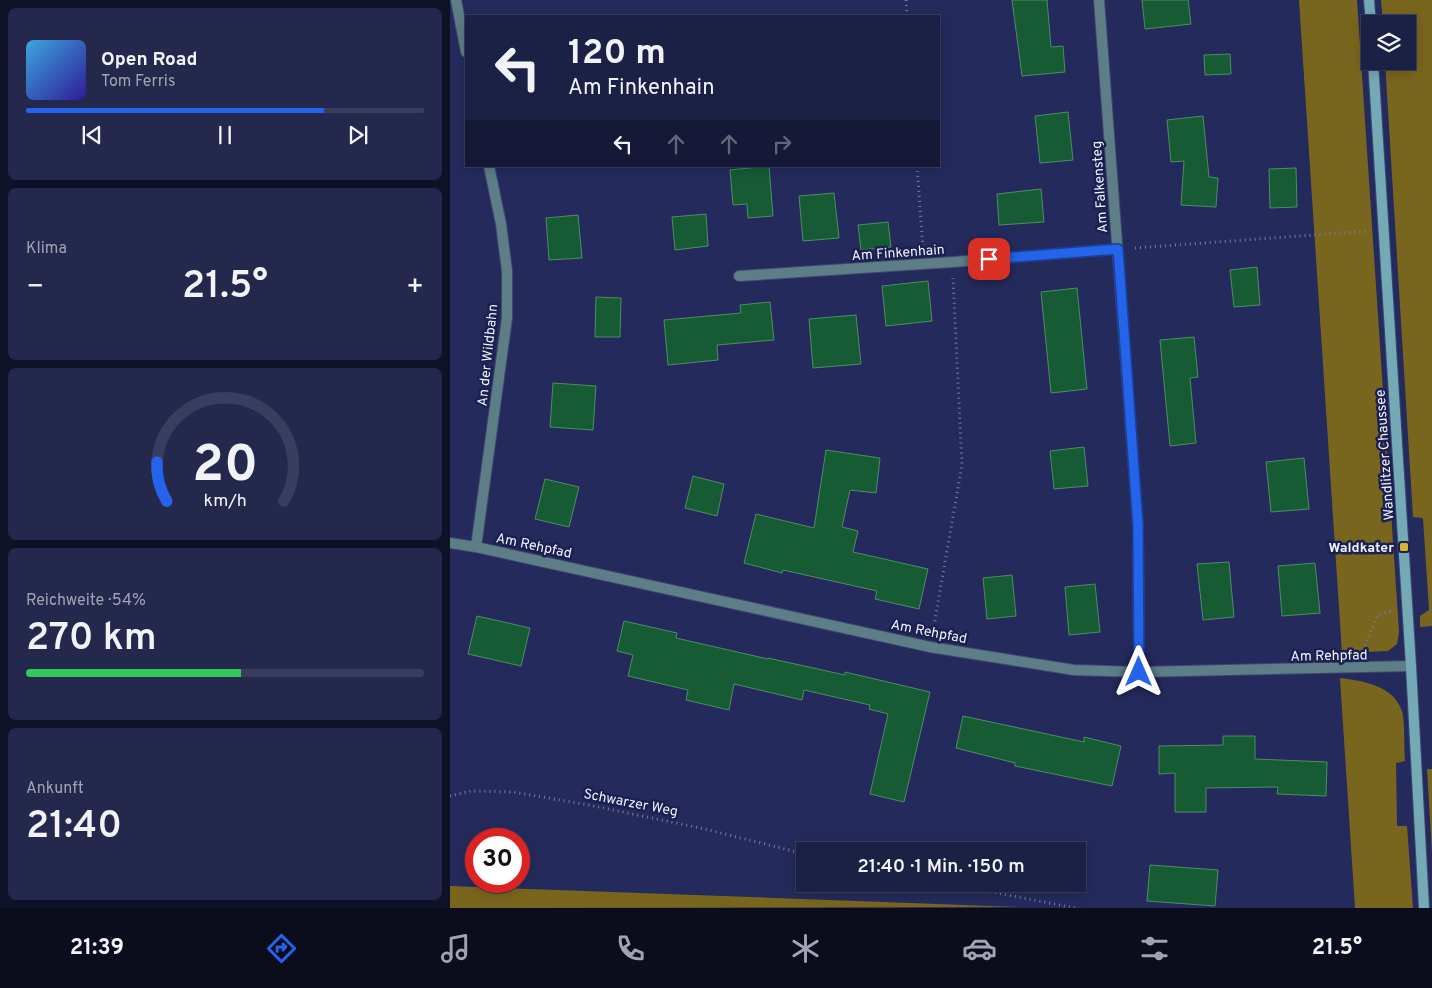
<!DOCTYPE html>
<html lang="de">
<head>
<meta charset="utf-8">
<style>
  body { margin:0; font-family:Overpass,sans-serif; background:#24284c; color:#f1f3f6; height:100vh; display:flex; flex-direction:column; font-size:19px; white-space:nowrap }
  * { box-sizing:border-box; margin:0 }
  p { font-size:16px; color:#a0a3b3 }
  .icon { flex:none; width:28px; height:28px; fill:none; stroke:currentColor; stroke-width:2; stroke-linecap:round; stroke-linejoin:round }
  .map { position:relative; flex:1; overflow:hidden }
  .sheet { display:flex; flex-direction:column; gap:8px; padding:8px; background:#0f1226; width:450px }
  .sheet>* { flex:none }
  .guide { position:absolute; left:15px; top:15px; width:475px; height:152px; border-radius:0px; box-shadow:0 2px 12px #0003,0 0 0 1px #393e5e; background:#1b2045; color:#f1f3f6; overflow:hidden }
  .controls { position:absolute; left:911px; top:15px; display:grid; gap:10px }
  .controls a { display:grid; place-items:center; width:55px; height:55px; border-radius:0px; background:#1b2045; box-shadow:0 2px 12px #0003,0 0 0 1px #393e5e; font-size:25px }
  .speed { position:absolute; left:15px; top:828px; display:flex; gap:10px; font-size:25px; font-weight:700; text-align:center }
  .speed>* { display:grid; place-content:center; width:65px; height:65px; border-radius:50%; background:#1b2045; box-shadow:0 2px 12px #0003,0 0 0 1px #393e5e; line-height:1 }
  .speed .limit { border:8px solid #d22; background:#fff; color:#111 }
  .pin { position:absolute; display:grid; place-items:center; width:42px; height:42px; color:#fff; margin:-21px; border-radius:10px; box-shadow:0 2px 8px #0006 }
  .me { position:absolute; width:55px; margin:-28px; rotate:0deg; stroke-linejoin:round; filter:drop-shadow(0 0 4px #0008) }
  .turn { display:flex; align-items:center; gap:18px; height:105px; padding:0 20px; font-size:22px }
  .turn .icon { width:65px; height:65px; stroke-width:2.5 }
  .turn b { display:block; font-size:35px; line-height:42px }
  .lanes { display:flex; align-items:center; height:48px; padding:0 20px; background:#0003; justify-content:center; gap:25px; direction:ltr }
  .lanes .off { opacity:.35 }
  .big { font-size:38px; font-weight:600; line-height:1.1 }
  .sheet .tile { flex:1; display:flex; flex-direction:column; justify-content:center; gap:8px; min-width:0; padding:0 18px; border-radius:8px; background:#24284c }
  .sheet .dial { align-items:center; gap:0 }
  .dial svg { height:130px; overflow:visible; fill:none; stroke:#393e5e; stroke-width:7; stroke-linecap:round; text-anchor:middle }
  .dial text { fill:#f1f3f6; stroke:none }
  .song { display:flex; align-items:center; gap:15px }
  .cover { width:60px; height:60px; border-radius:8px; background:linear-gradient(135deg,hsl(200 70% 55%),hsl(250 70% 35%)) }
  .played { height:5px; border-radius:2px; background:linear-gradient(90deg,#2563eb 75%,#393e5e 75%) }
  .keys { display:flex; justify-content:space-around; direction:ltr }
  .heat { display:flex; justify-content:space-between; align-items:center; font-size:28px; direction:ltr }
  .charge { height:8px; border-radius:4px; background:linear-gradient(90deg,#34c759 54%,#393e5e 0) }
  .trip { position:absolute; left:346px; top:842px; width:290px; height:50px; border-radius:0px; background:#1b2045; box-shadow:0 2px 12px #0003,0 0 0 1px #393e5e; font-weight:600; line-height:50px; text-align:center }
  .tab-bar { display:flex; height:80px; justify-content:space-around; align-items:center; background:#0b0d1c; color:#a0a3b3 }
  .tab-bar .icon { width:35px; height:35px }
  .tab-bar .current { color:#2563eb }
  .tab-bar b { font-size:22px; color:#f1f3f6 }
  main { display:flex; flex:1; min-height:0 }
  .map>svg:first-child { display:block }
  .forest { fill:#79661e }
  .building { fill:#175b35; stroke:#4f8c65 }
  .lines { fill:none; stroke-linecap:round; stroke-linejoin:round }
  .minor-casing { stroke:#404773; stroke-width:12 }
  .secondary-casing { stroke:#404773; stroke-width:12 }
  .path { stroke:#777c9f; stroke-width:3; stroke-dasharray:1 4; stroke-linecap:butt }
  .minor { stroke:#5d7e86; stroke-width:10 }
  .secondary { stroke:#74aab6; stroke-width:10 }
  .route-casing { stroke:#184099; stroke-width:12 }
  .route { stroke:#2563eb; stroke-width:9 }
  .poi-dot { fill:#d5b534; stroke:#1b2050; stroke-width:2 }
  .labels { text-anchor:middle; stroke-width:5; stroke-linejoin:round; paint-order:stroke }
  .street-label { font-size:14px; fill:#eff2ff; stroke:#1b2050 }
  .poi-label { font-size:14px; font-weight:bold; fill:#eff2ff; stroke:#1b2050; text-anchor:end }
</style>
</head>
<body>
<main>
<section class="sheet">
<div class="tile">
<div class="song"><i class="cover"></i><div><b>Open Road</b><p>Tom Ferris</p></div></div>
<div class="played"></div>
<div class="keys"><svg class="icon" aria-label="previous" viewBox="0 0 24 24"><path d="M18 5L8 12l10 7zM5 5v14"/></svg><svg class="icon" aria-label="pause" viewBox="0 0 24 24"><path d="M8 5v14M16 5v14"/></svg><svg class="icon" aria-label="next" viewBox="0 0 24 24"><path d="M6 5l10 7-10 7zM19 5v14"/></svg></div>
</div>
<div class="tile"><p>Klima</p>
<div class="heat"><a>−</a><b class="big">21.5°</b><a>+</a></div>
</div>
<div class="tile dial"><svg viewBox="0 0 100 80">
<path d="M14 69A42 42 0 1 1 86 69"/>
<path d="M14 69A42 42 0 0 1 8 45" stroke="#2563eb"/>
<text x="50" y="56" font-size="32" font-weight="700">20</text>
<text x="50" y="72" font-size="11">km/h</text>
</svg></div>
<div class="tile"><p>Reichweite · 54%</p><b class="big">270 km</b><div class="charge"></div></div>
<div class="tile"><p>Ankunft</p><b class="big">21:40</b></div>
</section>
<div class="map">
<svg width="982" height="908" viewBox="0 0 982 908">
  <rect width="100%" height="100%" fill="#242b5c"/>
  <g class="forest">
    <path d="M849 0H907L949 632 947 644 938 651 892 653Z"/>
    <path d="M931 0H982V626L970 627V616L979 610 973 518 963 517 935 61H958V24H933Z"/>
    <path d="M890 678C913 681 943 685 952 711 955 721 954 749 955 761L946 763 947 826H957L963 908H905Z"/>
    <path d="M977 769H982V852Z"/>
    <path d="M0 886 568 907 0 908Z"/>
  </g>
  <g class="building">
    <path d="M562 0H597L601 47 613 46 615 72 572 76Z"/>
    <path d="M692 0H738L741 24 695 29Z"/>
    <path d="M780 54 781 74 755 75 754 55Z"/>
    <path d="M618 112 623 160 590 163 585 116Z"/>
    <path d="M753 116 759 177 768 178 766 207 731 205 734 161 721 162 717 120Z"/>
    <path d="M319 166 323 216 298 218 297 204 283 205 280 170Z"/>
    <path d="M846 168 847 207 820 208 819 169Z"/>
    <path d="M591 189 594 222 549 225 547 194Z"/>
    <path d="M384 193 389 238 353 241 349 196Z"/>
    <path d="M256 214 258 246 225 250 222 217Z"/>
    <path d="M128 215 132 258 99 260 96 218Z"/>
    <path d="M438 222 441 247 411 250 408 225Z"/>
    <path d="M807 267 810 305 784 307 780 270Z"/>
    <path d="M478 281 482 321 436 326 432 286Z"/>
    <path d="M627 288 637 389 601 393 591 292Z"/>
    <path d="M146 297 171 298 170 337H145Z"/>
    <path d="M320 302 324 340 267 345 268 360 218 365 214 320 291 313 290 305Z"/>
    <path d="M406 315 411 364 363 368 359 319Z"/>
    <path d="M744 337 748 377 740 378 746 443 720 446 710 340Z"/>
    <path d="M103 383 146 386 143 430 100 427Z"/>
    <path d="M634 447 638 486 604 489 600 451Z"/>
    <path d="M376 450 430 458 426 493 400 490 392 527 408 531 403 552 478 569 469 609 425 599 427 591 333 570 332 573 294 563 306 514 364 528Z"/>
    <path d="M854 458 859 509 821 512 816 462Z"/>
    <path d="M243 476 274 484 267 516 235 508Z"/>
    <path d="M95 479 129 487 119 527 85 519Z"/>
    <path d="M779 562 784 617 753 620 747 564Z"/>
    <path d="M865 563 870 613 832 616 828 566Z"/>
    <path d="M562 575 566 616 537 619 533 578Z"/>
    <path d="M645 584 650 632 619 635 615 587Z"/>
    <path d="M27 616 80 628 71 666 18 654Z"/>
    <path d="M174 621 227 633 226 638 318 659V658L395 675V672L480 692 454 802 420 794 438 714 419 709 420 705 354 690 352 700 284 684 279 710 236 700 238 690 178 676 183 655 167 651Z"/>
    <path d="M513 716 634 742V737L671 746 662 786 565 766V763L506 748Z"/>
    <path d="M773 736H805V759L877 762 876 796 827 794 828 787 756 788V812H725V773L709 774V746L773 745Z"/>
    <path d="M700 865 768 870 765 906 697 901Z"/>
  </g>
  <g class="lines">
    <defs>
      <g id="minor">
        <path d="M6 0 16 52"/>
        <path d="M649 0 688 526 689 672"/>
        <path d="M289 276 503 262 668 249"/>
        <path d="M0 543 26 547 480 647 624 670 689 672 961 666"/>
        <path d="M26 547 57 318V271L51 224 39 166"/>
      </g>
      <g id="secondary">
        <path d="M919 0 921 24"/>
        <path d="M923 61 961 666 974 908"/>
      </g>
    </defs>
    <use href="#minor" class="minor-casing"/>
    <use href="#secondary" class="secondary-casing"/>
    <g class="path">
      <path d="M456 0 457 16"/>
      <path d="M467 166 473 248"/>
      <path d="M685 248 918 231"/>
      <path d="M483 631 512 465 503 278"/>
      <path d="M913 650 928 615 941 611"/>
      <path d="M0 796 21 791 63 792 139 805 255 829 355 854"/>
      <path d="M501 884 625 908"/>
    </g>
    <use href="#minor" class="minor"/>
    <use href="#secondary" class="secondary"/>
  </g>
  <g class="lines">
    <defs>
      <path id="route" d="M539 259 668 249 688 526 689 672"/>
    </defs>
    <use href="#route" class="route-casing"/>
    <use href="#route" class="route"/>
  </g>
  <rect class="poi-dot" x="949" y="542" width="10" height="10" rx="2.5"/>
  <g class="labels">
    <g class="street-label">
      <text transform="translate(649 187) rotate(-94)" y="5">Am Falkensteg</text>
      <text transform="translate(448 252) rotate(-4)" y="5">Am Finkenhain</text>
      <text transform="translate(37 355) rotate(-84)" y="5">An der Wildbahn</text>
      <text transform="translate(934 455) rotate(-94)" y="5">Wandlitzer Chaussee</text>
      <text transform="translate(84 545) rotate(12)" y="5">Am Rehpfad</text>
      <text transform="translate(479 631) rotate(11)" y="5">Am Rehpfad</text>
      <text transform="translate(879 655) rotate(-1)" y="5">Am Rehpfad</text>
      <text transform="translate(181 802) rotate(11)" y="5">Schwarzer Weg</text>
    </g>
    <g class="poi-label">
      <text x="944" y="552">Waldkater</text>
    </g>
  </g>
</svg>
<div class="controls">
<a><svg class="icon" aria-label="layers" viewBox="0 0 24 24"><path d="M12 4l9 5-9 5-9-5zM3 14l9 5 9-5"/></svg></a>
</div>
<div class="speed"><div class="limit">30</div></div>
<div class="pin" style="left:539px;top:259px;background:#d93025"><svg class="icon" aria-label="arrive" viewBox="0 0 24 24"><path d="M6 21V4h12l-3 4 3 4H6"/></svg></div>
<svg class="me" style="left:689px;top:672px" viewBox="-20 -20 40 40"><path d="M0-17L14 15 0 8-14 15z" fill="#2563eb" stroke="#fff" stroke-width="4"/></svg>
<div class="trip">21:40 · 1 Min. · 150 m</div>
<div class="guide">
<div class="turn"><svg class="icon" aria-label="left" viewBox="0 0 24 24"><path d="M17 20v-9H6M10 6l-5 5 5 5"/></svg><div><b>120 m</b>Am Finkenhain</div></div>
<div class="lanes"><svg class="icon" aria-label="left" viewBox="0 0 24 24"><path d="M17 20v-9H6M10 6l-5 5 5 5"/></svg><svg class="icon off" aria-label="ahead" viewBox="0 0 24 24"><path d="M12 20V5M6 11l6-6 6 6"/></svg><svg class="icon off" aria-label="ahead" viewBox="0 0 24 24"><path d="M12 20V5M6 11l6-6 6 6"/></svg><svg class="icon off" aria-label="right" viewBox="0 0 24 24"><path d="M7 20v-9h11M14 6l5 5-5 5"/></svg></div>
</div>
</div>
</main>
<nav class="tab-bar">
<b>21:39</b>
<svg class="icon current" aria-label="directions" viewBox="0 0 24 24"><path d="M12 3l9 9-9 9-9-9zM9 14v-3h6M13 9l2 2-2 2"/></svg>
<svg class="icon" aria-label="music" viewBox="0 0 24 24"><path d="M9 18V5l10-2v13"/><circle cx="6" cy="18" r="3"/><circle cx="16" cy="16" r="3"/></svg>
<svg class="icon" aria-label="phone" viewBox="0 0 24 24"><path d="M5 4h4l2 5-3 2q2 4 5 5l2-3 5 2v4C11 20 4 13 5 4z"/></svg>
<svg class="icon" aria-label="climate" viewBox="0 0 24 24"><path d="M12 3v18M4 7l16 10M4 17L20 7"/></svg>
<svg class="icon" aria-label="car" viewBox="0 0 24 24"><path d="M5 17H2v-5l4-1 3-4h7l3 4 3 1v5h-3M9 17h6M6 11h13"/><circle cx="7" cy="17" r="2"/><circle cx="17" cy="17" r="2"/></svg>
<svg class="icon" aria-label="filters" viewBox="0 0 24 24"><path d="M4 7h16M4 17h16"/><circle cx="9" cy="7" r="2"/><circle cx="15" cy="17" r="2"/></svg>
<b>21.5°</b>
</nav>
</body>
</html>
